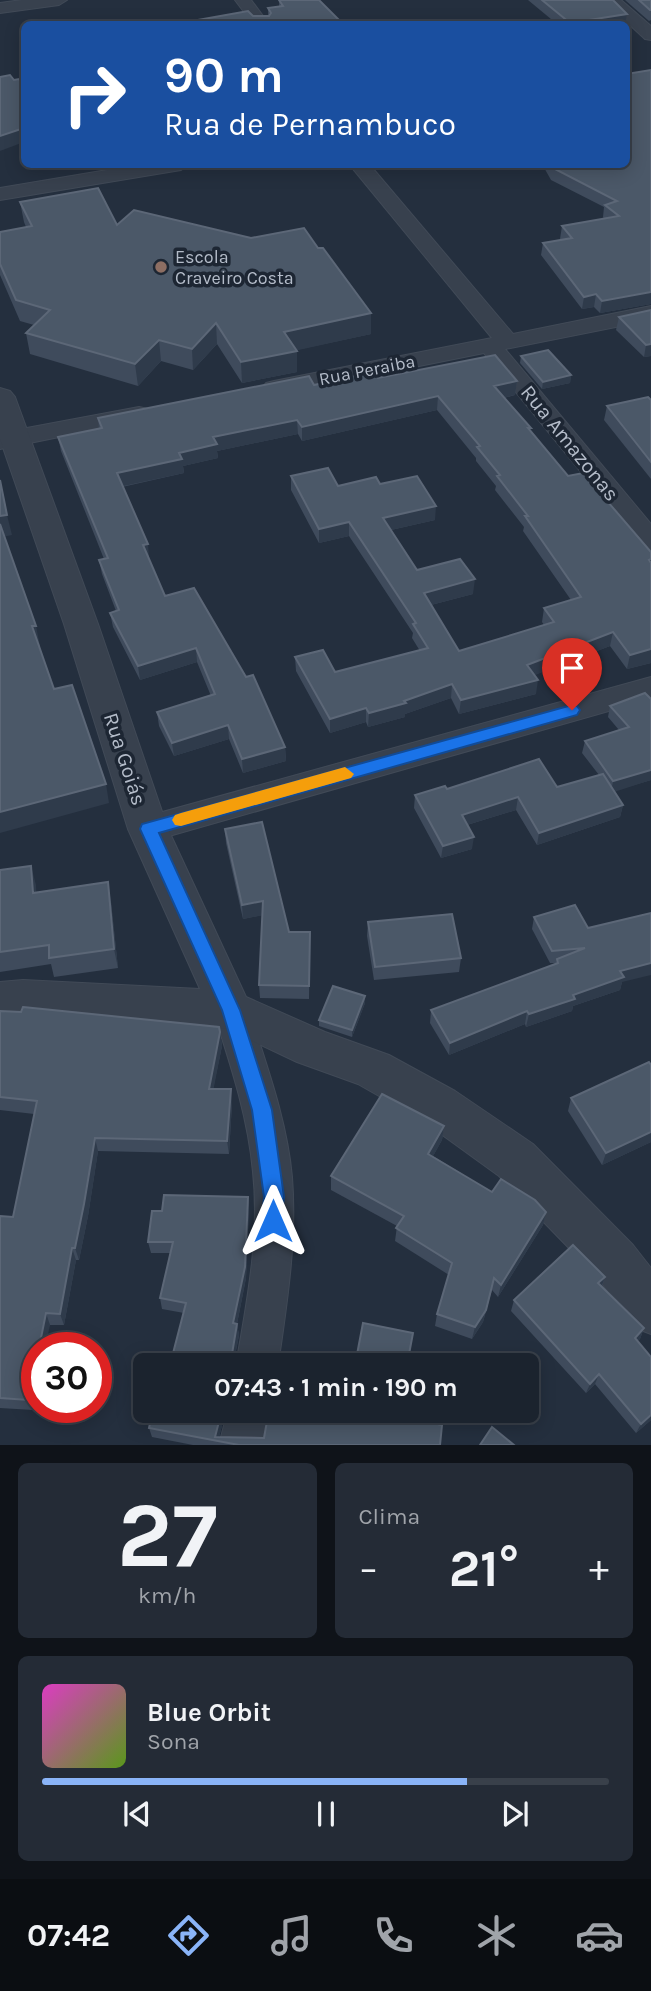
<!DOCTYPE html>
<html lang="pt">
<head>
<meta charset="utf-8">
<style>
  body { margin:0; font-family:Karla,sans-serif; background:#242b36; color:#f1f3f6; height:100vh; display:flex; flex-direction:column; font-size:26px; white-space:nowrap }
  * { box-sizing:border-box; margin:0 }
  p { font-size:23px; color:#a0a4aa }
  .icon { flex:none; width:38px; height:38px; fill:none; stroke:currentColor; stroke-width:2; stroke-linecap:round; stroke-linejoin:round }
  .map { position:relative; height:1445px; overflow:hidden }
  .panel { display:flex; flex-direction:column; gap:18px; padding:18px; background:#0f1319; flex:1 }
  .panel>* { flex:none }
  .hud { position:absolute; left:21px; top:21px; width:609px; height:147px; border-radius:10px; box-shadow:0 4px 18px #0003,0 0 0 2px #39404a; background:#1a4fa0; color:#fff; overflow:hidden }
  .speed { position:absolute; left:21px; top:1332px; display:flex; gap:14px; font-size:35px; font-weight:700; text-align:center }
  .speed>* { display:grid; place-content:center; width:91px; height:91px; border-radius:50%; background:#1b232e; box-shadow:0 4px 18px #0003,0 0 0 2px #39404a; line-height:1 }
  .speed .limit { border:10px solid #d22; background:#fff; color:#111 }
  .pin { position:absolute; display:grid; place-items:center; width:60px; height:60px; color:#fff; margin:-72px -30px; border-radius:50% 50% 50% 0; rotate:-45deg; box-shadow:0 0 7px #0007 }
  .pin .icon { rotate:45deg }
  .me { position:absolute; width:77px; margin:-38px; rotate:0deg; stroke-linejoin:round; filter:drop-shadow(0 0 5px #0008) }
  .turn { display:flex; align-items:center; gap:24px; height:147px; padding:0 28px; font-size:32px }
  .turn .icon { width:91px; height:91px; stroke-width:2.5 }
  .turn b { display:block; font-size:49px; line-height:60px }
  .big { font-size:52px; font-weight:700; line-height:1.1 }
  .panel .tile { flex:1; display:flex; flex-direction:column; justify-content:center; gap:10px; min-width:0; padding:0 24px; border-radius:10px; background:#242b36 }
  .panel .dial { align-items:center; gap:0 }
  .dial b { font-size:91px; line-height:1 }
  .song { display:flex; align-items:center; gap:21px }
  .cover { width:84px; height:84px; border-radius:10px; background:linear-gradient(135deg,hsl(310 70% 55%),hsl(90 70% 35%)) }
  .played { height:7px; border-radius:4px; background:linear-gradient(90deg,#8ab4f8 75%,#39404a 75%) }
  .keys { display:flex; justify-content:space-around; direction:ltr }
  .heat { display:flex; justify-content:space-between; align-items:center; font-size:38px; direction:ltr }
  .panel .tiles { flex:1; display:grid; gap:18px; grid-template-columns:1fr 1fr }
  .tile:last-child { grid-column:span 2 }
  .trip { position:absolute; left:133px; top:1353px; width:406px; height:70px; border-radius:10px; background:#1b232e; box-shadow:0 4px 18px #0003,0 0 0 2px #39404a; font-weight:700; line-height:70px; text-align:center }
  .tab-bar { display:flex; height:112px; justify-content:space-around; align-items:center; background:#0b0e12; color:#a0a4aa }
  .tab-bar .icon { width:49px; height:49px }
  .tab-bar .current { color:#8ab4f8 }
  .tab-bar b { font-size:32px; color:#f1f3f6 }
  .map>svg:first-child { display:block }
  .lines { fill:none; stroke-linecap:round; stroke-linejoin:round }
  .minor-casing { stroke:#414a57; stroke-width:2 }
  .tertiary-casing { stroke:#414a57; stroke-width:2 }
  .minor { fill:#38414e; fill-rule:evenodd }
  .tertiary { fill:#38414e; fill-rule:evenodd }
  .wall { fill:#3f4b5c }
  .shaded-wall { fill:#2f3b4b }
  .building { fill:#4b5868; stroke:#5c6777; stroke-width:2 }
  .route { fill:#1a73e8; stroke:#114b97; stroke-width:2 }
  .slow { fill:#f59e0b }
  .education-dot { fill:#8d6e63; stroke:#1d2633; stroke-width:2.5 }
  .labels { text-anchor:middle; stroke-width:7; stroke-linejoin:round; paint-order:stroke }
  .far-poi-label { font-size:18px; fill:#b4bcc9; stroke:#1d2633; text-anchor:start }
  .far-street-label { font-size:18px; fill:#b4bcc9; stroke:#1d2633 }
  .street-label { font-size:21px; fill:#b4bcc9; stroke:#1d2633 }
</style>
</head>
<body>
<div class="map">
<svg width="651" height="1445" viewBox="0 0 651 1445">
  <rect width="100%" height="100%" fill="#242f3e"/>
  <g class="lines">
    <defs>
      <g id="minor">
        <path d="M22 0H67L59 5 0 13V3Z"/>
        <path d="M235 0H251L269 24H253Z"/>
        <path d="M603 0H621L651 26V40L645 39Z"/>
        <path d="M143 164H190L181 170 0 200V188Z"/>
        <path d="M349 164H369L513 334 651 306V320L505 349 651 524V550L642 547 484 353 274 395 266 393 262 388 266 383 274 381 492 338Z"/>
        <path d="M139 407 148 409 151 414 148 419 0 449V433Z"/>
        <path d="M651 677V699L148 842 137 838 132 829 137 820 148 816Z"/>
        <path d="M231 995 243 999 249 1010C266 1064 287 1120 292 1177 297 1240 287 1303 278 1365H236C247 1302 260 1236 253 1172 248 1116 230 1063 213 1010L219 999Z"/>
        <path d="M228 1410H270L263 1445H219Z"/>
      </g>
      <path id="tertiary" d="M0 388 10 391 15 397 98 624 168 829 246 997 325 1032 389 1055 455 1091 533 1144 633 1245 651 1268V1334L633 1327 599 1279 499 1176 423 1121 358 1084 297 1062 227 1029 23 1018 0 1020V982L23 980 200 989 128 829 64 624 0 439Z"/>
    </defs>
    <use href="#minor" class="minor-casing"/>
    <use href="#tertiary" class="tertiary-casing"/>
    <use href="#minor" class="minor"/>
    <use href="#tertiary" class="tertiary"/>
  </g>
  <g class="wall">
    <path d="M279 0 343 24H198V20L253 16H268V8L279 6Z"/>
    <path d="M528 0H613L625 24H557Z"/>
    <path d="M625 0H651V20L649 21Z"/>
    <path d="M651 70V304L600 313 594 307 582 309 541 255 543 243 561 240 560 239 562 226 604 219 603 217 604 207 551 180 542 164H626Z"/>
    <path d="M20 202 117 225 251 238 318 248 371 313V334L296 350 297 372 242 383 217 344 193 370 161 361 138 386 30 354 26 333 34 325 20 321 0 275V232L26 227 24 222Z"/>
    <path d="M651 310V356L644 357 616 330 619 317Z"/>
    <path d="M521 356 571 375 570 383 542 389 520 363Z"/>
    <path d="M378 378 517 381 515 395 504 398 531 431 651 663 627 669 610 646 534 675 536 694 459 714 451 698 405 714V717L368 727 366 722 330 733 296 671 295 657 335 672 420 651 412 638 413 633 349 536 319 543 291 490V476L338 486 380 484 435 520 391 530 417 570 473 594 431 605 459 651 544 625 542 622 544 608 571 600 523 531 524 527 495 490 496 486 476 461V458L437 410 302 441 298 434 217 451 218 458 183 466 184 473 122 487 149 558 165 596 285 747 286 761 243 773 229 739 174 756 159 726 157 712 211 696 197 662 140 680 113 627 110 613 116 611 102 574 99 560 104 559 61 451 58 437 99 429 98 418 314 385Z"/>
    <path d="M651 400V479L604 420 607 406Z"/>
    <path d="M645 693 651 780 614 791 623 805 620 817 537 845 516 810 467 825 472 849 441 858 414 808 415 795 447 789 557 787 599 775 582 753 585 741 619 730 608 717 610 706Z"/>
    <path d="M225 829 289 932H310L309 999 260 998 259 985 262 915 243 919 226 843Z"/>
    <path d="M0 870 36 885V892L111 902 118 968 54 977 51 964 0 972Z"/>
    <path d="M534 917 588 928 622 982 620 990 573 1006 572 1011 526 1027 525 1024 449 1055 430 1023 431 1010 556 964V963H550L532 929Z"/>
    <path d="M368 922 461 958 459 972 374 980 367 936Z"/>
    <path d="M365 1003 352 1037 319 1026V1020Z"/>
    <path d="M0 1011 220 1032 222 1046 213 1089 232 1103 229 1154 98 1151 88 1216 79 1260H76L64 1325H50L37 1348V1392L33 1410 0 1408V1216L13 1217 34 1114 0 1110Z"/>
    <path d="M651 1065V1142L602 1165 568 1111 571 1098Z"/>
    <path d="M444 1126 442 1140 433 1156 492 1192 546 1212 543 1225 498 1297 492 1290 483 1322 472 1339 435 1326 437 1314 449 1275 395 1241 397 1226 331 1190V1176Z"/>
    <path d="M248 1197 249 1209 246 1278 237 1324 239 1335 235 1356 184 1313 162 1309 160 1298 171 1253H151L148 1242 162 1211Z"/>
    <path d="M605 1277 602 1287 644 1328 640 1339 637 1341 651 1357V1420L636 1433 595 1384 586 1393 511 1311 514 1300Z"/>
    <path d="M226 1410 219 1437 264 1438 399 1416 440 1445H193L152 1437 149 1428Z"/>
  </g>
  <g class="shaded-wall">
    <path d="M627 14 625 24H570V23Z"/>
    <path d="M24 128V142L0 151V136Z"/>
    <path d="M651 292V304L600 313 602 301Z"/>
    <path d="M596 294 594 307 582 309 584 297Z"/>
    <path d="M371 313V334L285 353 284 332Z"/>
    <path d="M216 323 217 344 193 370 192 349Z"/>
    <path d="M159 340 161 361 138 386 135 364Z"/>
    <path d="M651 344V356L644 357 646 345Z"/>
    <path d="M297 351V372L242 383 241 362Z"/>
    <path d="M571 375 570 383 542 389 543 382Z"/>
    <path d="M517 381 515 395 493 400 494 386Z"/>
    <path d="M438 396 437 410 302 441V427Z"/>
    <path d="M297 420 298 434 217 451 218 458 183 466 184 473 119 487 117 473 179 453 213 437Z"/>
    <path d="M436 506 435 520 382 532 383 518Z"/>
    <path d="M7 515 12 535 2 537 0 529V516Z"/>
    <path d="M349 522V536L319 543V529Z"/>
    <path d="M148 544 149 558 143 545Z"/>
    <path d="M475 579 473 594 423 607 424 593Z"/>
    <path d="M32 626H36L40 646 36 647Z"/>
    <path d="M613 632 610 646 525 679 527 665Z"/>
    <path d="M196 648 197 662 140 680 138 666Z"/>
    <path d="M651 649V663L627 669 630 655Z"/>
    <path d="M538 680 536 694 459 714 461 700Z"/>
    <path d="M452 684 451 698 405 714V717L368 727 369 713Z"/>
    <path d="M366 708V722L330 733V719Z"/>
    <path d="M228 725 229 739 174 756 172 743Z"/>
    <path d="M285 747 286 761 243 773 242 759Z"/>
    <path d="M651 770V780L611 793 613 781Z"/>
    <path d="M106 784 109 803 0 833V812Z"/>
    <path d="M518 797 516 810 460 827 462 815Z"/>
    <path d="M623 805 620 817 537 845 539 833Z"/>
    <path d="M474 837 472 849 441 858 443 846Z"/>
    <path d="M31 866 36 885 37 912 33 893Z"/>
    <path d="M108 882 111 902 118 968 114 949Z"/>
    <path d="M263 901 264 915 243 919 242 905Z"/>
    <path d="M651 963V975L622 982 620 990 573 1006 572 1011 526 1027 529 1014 573 995 620 971Z"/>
    <path d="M365 996V1003L352 1037V1030Z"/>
    <path d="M527 1011 525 1024 449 1055 450 1043Z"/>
    <path d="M220 1032 222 1046 211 1102 209 1089Z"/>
    <path d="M231 1089 232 1103 229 1154 227 1141Z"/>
    <path d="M444 1126 442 1140 427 1167 428 1154Z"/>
    <path d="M651 1132V1142L602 1165 606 1153Z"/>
    <path d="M95 1138 98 1151 88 1216 79 1260 75 1248Z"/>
    <path d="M248 1197 249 1209 246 1278 235 1334 233 1323Z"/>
    <path d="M546 1212 543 1225 498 1297 501 1285Z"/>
    <path d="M72 1248 76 1260 64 1325 60 1314Z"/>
    <path d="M605 1277 601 1288 598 1283Z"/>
    <path d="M494 1278 483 1322 472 1339 475 1327Z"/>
    <path d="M46 1313 50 1325 45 1348H39Z"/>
    <path d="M237 1324 239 1335 233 1365 232 1354Z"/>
    <path d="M644 1328 640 1339 630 1348 635 1338Z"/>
    <path d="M37 1358V1392L33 1410 28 1400Z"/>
    <path d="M599 1374 595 1384 586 1393 590 1384Z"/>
    <path d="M222 1410H226L218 1441 215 1437Z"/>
    <path d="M651 1415V1420L636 1433 641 1424Z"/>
  </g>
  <g class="building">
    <path d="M279 0H319L343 24H201L198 20 248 11 253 16H269L271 13 268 8 283 6Z"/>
    <path d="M542 0H613L627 14 570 23Z"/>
    <path d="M639 0H651V10H650Z"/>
    <path d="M651 70V292L602 301 596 294 584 297 543 243 572 238 562 226 619 216 605 205 617 201 553 168 551 164H626V74Z"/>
    <path d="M10 75 14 80 19 79 24 87V128L0 136V77Z"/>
    <path d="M98 188 117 225 134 210 251 238 304 228 318 248H323L371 313 284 332 297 351 241 362 216 323 192 349 159 340 135 364 26 333 50 310 16 300 0 264V232L32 226 20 202Z"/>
    <path d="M651 310V344L646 345 619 317Z"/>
    <path d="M548 350 571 375 543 382 521 356Z"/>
    <path d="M495 355 517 381 494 386 531 428H528L568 476 583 473 651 552V559L649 560 651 563V649L630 655 613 632 527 665 538 680 461 700 452 684 404 701 406 703 369 713 366 708 330 719 295 657 323 650 335 672 428 648 413 624 416 623 349 522 319 529 291 476 328 468 338 486 376 477 380 484 417 476 436 506 383 518 417 570 460 559 475 579 424 593 459 651 554 622 544 608 581 597 525 516H528L497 476 500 475 477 447 480 446 438 396 302 427 297 420 213 437 217 444 179 453 182 459 117 473 148 544 143 545 165 596 194 588 246 677 253 675 285 747 242 759 228 725 172 743 157 712 215 694 196 648 138 666 110 613 119 610 99 560 108 558 58 437 102 428 98 418 309 376 314 385 373 372 378 378Z"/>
    <path d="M648 397 651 400V462L607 406Z"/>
    <path d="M0 480 7 515 0 516Z"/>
    <path d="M0 524 36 626H32L54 689 72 685 106 784 0 812Z"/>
    <path d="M645 693 651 699V770L613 781 585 741 629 727 610 706Z"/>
    <path d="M539 759 557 787 603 774 623 805 539 833 518 797 462 815 474 837 443 846 415 795 445 786 447 789Z"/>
    <path d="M262 822 289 932H310L309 986 259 985 263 901 242 905 225 829Z"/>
    <path d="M31 866 33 893 108 882 114 949 49 958V945L0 952V870Z"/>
    <path d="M575 905 588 928 651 913V963L620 971 624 977 573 995 575 999 529 1014 527 1011 450 1043 431 1010 558 963 557 959 585 948 552 951 534 917Z"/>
    <path d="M452 914 461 958 375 967 368 922Z"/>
    <path d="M333 986 365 996 352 1030 319 1020Z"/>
    <path d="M23 1007 219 1027 220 1032 209 1089H231L227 1141 95 1138 84 1204 75 1248H72L60 1314 46 1313 39 1348H37V1358L28 1400 0 1398V1216L13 1217 37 1101 0 1097V1011L21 1012Z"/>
    <path d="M649 1062 651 1065V1132L606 1153 571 1098Z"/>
    <path d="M382 1094 444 1126 428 1154 492 1192 501 1179 535 1200 546 1212 501 1285 494 1278 486 1310 475 1327 437 1314 452 1263 396 1228 404 1216 331 1176Z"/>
    <path d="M164 1195 248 1197 245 1267 233 1323 237 1324 232 1354 236 1357 235 1365H170L186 1303 160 1298 173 1242H148L152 1211H162Z"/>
    <path d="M573 1245 605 1277 598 1283 644 1328 635 1338 651 1357V1415L641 1424 599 1374 590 1384 514 1300Z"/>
    <path d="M363 1323 413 1333 407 1365H355Z"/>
    <path d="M153 1410H222L215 1437 264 1438 269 1410H399V1416L442 1425 440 1445H239L149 1428Z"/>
    <path d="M492 1427 514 1445H480Z"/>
  </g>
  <path class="route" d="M572 705 577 706 580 710 577 715 159 833 240 1010 272 1110 284 1197 280 1228 273 1231 265 1228 262 1221 264 1197 252 1110 222 1010 140 829 142 824Z"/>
  <path class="slow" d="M345 767 354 774 351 778 181 826 175 825 172 820 175 815 181 813Z"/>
  <circle class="education-dot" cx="161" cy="267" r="7"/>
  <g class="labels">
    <g class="far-poi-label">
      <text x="175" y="263">Escola<tspan x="175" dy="21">Craveiro Costa</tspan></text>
    </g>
    <g class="far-street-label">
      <text transform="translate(367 370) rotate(-11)" y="6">Rua Peraiba</text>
    </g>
    <g class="street-label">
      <text transform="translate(570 443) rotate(51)" y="7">Rua Amazonas</text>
      <text transform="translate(125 759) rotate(72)" y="7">Rua Goiás</text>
    </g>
  </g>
</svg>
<div class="speed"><div class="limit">30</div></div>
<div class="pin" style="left:572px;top:710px;background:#d93025"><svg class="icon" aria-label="arrive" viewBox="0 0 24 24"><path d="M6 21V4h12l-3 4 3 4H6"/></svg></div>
<svg class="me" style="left:273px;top:1221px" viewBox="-20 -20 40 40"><path d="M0-17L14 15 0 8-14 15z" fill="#1a73e8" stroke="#fff" stroke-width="4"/></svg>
<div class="trip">07:43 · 1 min · 190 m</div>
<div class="hud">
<div class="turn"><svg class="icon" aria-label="right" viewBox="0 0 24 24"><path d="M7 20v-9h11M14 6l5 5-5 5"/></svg><div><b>90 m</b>Rua de Pernambuco</div></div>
</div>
</div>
<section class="panel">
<div class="tiles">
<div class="tile dial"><b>27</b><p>km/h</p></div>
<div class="tile"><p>Clima</p>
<div class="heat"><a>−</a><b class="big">21°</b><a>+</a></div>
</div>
<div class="tile">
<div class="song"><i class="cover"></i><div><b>Blue Orbit</b><p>Sona</p></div></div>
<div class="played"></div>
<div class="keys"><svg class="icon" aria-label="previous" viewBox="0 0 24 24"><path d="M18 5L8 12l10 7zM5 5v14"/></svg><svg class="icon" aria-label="pause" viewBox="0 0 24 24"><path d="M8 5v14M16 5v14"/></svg><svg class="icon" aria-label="next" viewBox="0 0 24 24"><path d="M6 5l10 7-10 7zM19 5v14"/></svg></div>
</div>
</div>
</section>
<nav class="tab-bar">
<b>07:42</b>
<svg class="icon current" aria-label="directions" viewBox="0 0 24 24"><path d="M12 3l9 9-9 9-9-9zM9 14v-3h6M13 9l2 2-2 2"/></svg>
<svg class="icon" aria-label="music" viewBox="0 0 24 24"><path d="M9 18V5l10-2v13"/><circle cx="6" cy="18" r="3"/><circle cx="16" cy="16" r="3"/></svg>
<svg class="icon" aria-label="phone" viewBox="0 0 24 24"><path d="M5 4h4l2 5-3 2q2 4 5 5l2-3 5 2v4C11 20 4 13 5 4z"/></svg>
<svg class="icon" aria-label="climate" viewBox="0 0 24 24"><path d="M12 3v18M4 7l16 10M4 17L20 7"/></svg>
<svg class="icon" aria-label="car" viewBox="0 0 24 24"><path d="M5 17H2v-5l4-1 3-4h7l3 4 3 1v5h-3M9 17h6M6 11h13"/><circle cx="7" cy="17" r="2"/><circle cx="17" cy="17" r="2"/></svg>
</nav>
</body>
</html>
